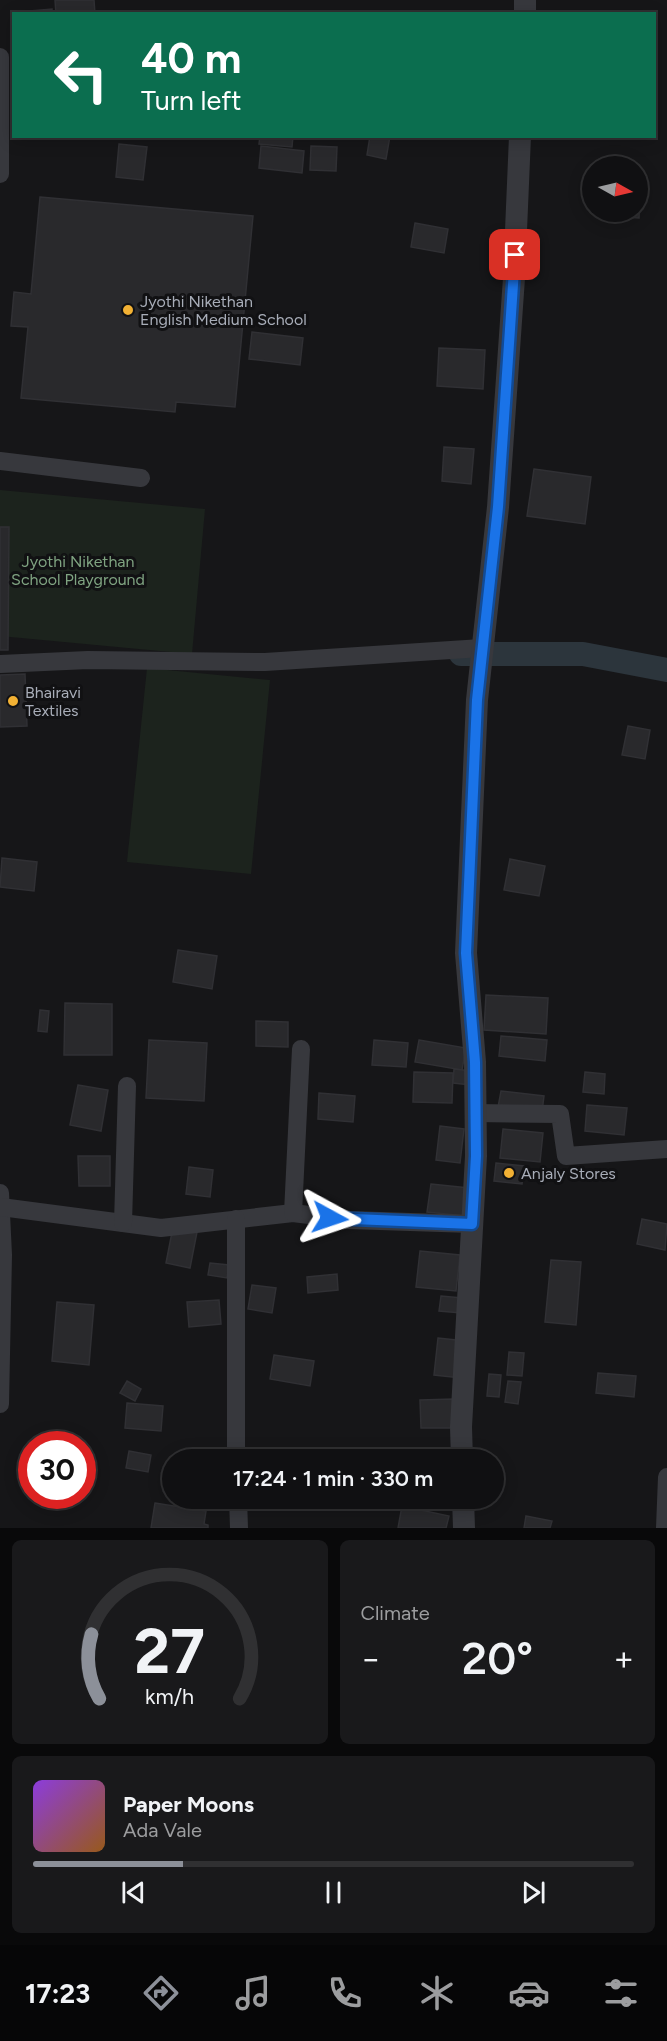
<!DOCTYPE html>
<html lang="en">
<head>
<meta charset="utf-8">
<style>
  body { margin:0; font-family:Figtree,sans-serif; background:#19191b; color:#f1f3f6; height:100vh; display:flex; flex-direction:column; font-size:22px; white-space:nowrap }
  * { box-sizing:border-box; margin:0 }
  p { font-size:20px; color:#9c9d9f }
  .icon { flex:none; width:33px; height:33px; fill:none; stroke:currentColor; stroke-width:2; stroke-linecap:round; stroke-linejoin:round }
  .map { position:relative; height:1528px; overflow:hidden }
  .side { display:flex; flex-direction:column; gap:12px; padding:12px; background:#09090a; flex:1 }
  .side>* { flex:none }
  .top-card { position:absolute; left:12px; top:12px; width:644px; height:126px; border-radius:0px; box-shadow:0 3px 15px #0003,0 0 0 2px #303032; background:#0b6e4f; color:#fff; overflow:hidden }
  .needle { width:39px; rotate:98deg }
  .buttons { position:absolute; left:582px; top:156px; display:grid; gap:12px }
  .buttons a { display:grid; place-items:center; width:66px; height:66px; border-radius:50%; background:#101012; box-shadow:0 3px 15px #0003,0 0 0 2px #303032; font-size:30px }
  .speed { position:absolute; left:18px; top:1431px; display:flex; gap:12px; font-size:30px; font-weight:700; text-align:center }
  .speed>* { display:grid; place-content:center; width:78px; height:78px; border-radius:50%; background:#101012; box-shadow:0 3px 15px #0003,0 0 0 2px #303032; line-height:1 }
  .speed .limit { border:9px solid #d22; background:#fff; color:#111 }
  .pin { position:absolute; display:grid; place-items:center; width:51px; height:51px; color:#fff; margin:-26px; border-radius:12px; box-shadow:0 3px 9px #0006 }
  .me { position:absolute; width:66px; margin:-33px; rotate:95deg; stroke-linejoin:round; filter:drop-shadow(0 0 4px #0008) }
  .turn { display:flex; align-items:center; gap:21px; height:126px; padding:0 30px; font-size:27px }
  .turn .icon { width:78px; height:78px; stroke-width:2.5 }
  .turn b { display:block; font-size:42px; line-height:51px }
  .big { font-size:45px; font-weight:600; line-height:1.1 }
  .side .widget { flex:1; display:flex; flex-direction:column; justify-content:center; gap:9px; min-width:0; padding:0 21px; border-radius:9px; background:#19191b }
  .side .dial { align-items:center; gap:0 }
  .dial svg { height:156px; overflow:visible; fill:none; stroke:#303032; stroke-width:7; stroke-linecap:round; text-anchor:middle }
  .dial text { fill:#f1f3f6; stroke:none }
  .song { display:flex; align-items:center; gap:18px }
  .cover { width:72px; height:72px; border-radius:9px; background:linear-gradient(135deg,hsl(270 70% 55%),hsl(30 70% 35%)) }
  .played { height:6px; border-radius:3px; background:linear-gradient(90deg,#8c9099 25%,#303032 25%) }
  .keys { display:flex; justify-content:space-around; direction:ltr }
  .heat { display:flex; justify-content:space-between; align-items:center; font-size:33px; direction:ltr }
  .side .tiles { flex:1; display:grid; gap:12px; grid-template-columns:1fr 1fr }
  .widget:last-child { grid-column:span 2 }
  .trip { position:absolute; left:162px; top:1449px; width:342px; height:60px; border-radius:30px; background:#101012; box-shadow:0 3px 15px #0003,0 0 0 2px #303032; font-weight:600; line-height:60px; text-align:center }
  .tabs { display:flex; height:96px; justify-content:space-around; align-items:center; background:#060607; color:#9c9d9f }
  .tabs .icon { width:42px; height:42px }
  .tabs .current { color:#8c9099 }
  .tabs b { font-size:27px; color:#f1f3f6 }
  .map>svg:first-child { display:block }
  .green { fill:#1c231d }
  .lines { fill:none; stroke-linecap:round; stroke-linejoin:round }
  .canal { stroke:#2c353c; stroke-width:24 }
  .building { fill:#29292c; stroke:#303034; stroke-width:1.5 }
  .minor { stroke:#37383d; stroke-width:18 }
  .tertiary { stroke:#37383d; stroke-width:22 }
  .route-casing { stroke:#114b97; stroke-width:15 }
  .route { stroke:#1a73e8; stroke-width:10 }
  .poi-dot { fill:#f2b134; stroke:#111113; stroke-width:2 }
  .labels { text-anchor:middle; stroke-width:6; stroke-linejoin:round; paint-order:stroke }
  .poi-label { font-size:16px; fill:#a8adb8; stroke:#111113; text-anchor:start }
  .park-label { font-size:16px; fill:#7fa381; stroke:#111113 }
</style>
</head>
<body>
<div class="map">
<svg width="667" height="1528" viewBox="0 0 667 1528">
  <rect width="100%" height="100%" fill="#161618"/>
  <g class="green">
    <path d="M0 490 205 509 192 654 0 636Z"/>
    <path d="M147 668 270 680 251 874 127 862Z"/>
  </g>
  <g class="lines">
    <path class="canal" d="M461 654H583L667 670"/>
  </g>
  <g class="building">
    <path d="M55 0H94L95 14H56Z"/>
    <path d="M52 9V14H18V12Z"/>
    <path d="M260 136H293L292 147 259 144Z"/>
    <path d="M370 136H390L386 159 367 155Z"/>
    <path d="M119 144 147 147 143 180 116 177Z"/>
    <path d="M261 146 304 151 302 173 259 168Z"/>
    <path d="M311 146 337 147 336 171 310 170Z"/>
    <path d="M638 187 640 188 639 218 596 215V212H638Z"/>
    <path d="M40 197 253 216 235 407 176 402 175 412 21 398 28 327 11 326 14 292 31 294Z"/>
    <path d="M415 223 448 229 444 253 411 247Z"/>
    <path d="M252 332 303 338 300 365 249 359Z"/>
    <path d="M439 348 485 350 483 389 437 386Z"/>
    <path d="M444 447 474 449 471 484 442 481Z"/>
    <path d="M534 469 591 477 585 524 527 516Z"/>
    <path d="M0 527H9L8 650H0Z"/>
    <path d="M25 674 27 726 0 727V675Z"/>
    <path d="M628 726 650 730 645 759 622 755Z"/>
    <path d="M2 858 37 862 34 891 0 887Z"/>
    <path d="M510 859 545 866 539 896 504 890Z"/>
    <path d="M178 950 217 956 212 989 173 982Z"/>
    <path d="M486 995 548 998 546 1034 484 1030Z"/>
    <path d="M65 1003 112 1004V1055H64Z"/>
    <path d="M40 1010 49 1011 47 1032 38 1031Z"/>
    <path d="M256 1021 288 1022V1047L256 1046Z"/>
    <path d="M501 1036 547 1040 545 1061 499 1056Z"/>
    <path d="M149 1040 207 1043 204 1101 146 1098Z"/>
    <path d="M374 1040 408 1043 406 1067 372 1065Z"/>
    <path d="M419 1040 466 1048 462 1070 415 1062Z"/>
    <path d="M454 1069 472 1071 471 1085 453 1083Z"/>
    <path d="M414 1072 453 1073 452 1103 413 1102Z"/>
    <path d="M585 1072 605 1074 604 1094 583 1092Z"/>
    <path d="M78 1085 108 1090 101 1131 70 1125Z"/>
    <path d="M501 1091 544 1096 542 1112 498 1107Z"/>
    <path d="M319 1093 355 1096 353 1122 318 1119Z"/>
    <path d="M587 1105 627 1108 624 1135 585 1131Z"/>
    <path d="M440 1126 464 1129 460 1163 436 1160Z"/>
    <path d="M503 1129 543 1133 540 1162 500 1158Z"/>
    <path d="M78 1156H110V1186H79Z"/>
    <path d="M496 1163 524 1166 522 1184 494 1181Z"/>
    <path d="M189 1167 213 1170 210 1197 186 1194Z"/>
    <path d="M431 1184 469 1188 466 1216 427 1212Z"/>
    <path d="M642 1219 667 1224 665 1250 637 1244Z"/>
    <path d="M173 1227 197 1232 190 1268 166 1263Z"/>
    <path d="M420 1251 460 1255 456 1291 416 1287Z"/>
    <path d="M551 1260 581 1262 576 1325 545 1322Z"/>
    <path d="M210 1263 229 1265 227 1278 208 1275Z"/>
    <path d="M337 1274 338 1290 308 1293 307 1277Z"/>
    <path d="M252 1285 276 1288 272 1313 248 1309Z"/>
    <path d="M441 1296 462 1298 461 1313 439 1311Z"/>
    <path d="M219 1300 221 1324 189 1327 187 1302Z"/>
    <path d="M57 1302 94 1305 89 1365 52 1361Z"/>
    <path d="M438 1338 465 1341 461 1378 434 1375Z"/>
    <path d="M509 1352 524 1353 522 1376 507 1375Z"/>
    <path d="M274 1355 314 1361 310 1386 270 1379Z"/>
    <path d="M598 1373 636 1376 634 1397 596 1393Z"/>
    <path d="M489 1374 501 1375 499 1397 487 1396Z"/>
    <path d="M127 1381 141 1389 135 1401 120 1393Z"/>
    <path d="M508 1381 521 1382 518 1404 505 1402Z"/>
    <path d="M453 1399 454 1428H421L420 1400Z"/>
    <path d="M127 1403 163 1406 161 1431 125 1428Z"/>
    <path d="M129 1451 151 1455 148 1472 126 1468Z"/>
    <path d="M155 1503 206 1511 204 1524 208 1525V1528H151Z"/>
    <path d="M402 1506 449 1516 446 1528H398Z"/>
    <path d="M526 1516 552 1521 550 1528H524Z"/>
  </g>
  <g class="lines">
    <g class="minor">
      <path d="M0 57V174"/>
      <path d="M0 461 141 478"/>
      <path d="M0 664 88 660 265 662 482 648"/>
      <path d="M475 1113 560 1114 566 1156 667 1149"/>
      <path d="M0 1193 3 1255 0 1404"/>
      <path d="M1 1207 161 1228 293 1213 349 1220 472 1224"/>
      <path d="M293 1213 301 1049"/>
      <path d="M236 1219V1460"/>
      <path d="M123 1223 127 1086"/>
      <path d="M238 1498 239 1528"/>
      <path d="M665 1528 667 1477"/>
    </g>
    <g class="tertiary">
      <path d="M525 14V0"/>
      <path d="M462 1460 461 1427 476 1156 475 1062 466 953 477 700 498 507 514 278 520 136"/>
      <path d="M463 1498 464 1528"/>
    </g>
  </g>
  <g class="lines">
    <defs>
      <path id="route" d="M330 1218 472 1224 476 1156 475 1062 466 953 477 700 498 507 515 255"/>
    </defs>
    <use href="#route" class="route-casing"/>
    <use href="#route" class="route"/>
  </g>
  <g class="poi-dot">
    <circle cx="128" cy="310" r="6"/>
    <circle cx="13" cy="701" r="6"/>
    <circle cx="509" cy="1173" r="6"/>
  </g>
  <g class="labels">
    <g class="poi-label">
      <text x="140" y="307">Jyothi Nikethan<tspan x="140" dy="18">English Medium School</tspan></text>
      <text x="25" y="698">Bhairavi<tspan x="25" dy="18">Textiles</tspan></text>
      <text x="521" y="1179">Anjaly Stores</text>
    </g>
    <g class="park-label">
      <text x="78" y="567">Jyothi Nikethan<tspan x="78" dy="18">School Playground</tspan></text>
    </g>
  </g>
</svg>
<div class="buttons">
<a><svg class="needle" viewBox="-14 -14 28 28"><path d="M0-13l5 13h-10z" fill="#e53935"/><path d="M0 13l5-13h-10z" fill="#9c9d9f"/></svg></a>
</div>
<div class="speed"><div class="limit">30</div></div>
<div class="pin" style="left:515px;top:255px;background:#d93025"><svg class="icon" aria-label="arrive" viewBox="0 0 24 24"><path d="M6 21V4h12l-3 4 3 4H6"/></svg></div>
<svg class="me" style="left:330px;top:1218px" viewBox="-20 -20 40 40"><path d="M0-17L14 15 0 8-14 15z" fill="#1a73e8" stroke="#fff" stroke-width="4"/></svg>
<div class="trip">17:24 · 1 min · 330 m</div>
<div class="top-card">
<div class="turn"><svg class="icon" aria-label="left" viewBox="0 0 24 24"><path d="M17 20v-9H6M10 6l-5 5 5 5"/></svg><div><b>40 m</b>Turn left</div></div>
</div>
</div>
<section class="side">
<div class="tiles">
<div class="widget dial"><svg viewBox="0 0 100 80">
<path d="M14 69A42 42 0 1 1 86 69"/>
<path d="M14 69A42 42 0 0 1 10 36" stroke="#8c9099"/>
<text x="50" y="56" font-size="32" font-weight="700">27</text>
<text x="50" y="72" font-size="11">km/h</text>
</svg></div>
<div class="widget"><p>Climate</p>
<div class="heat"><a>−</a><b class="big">20°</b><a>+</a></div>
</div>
<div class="widget">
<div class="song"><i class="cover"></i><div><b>Paper Moons</b><p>Ada Vale</p></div></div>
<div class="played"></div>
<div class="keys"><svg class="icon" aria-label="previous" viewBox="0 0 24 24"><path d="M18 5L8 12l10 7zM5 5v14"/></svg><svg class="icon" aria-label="pause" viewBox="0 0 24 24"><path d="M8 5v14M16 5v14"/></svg><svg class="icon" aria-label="next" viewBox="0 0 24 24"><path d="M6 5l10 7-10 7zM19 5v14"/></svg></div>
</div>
</div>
</section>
<nav class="tabs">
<b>17:23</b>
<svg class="icon current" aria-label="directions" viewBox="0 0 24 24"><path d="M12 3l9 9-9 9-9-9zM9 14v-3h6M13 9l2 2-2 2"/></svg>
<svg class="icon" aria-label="music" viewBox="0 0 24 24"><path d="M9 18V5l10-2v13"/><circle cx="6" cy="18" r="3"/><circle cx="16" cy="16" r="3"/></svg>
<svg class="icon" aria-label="phone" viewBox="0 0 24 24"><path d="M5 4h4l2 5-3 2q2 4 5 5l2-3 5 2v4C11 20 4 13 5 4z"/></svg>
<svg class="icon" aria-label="climate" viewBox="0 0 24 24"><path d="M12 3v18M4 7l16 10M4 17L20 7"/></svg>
<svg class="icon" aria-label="car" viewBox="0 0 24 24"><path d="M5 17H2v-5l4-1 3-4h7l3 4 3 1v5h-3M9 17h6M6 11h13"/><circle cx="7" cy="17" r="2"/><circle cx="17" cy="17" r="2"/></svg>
<svg class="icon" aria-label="filters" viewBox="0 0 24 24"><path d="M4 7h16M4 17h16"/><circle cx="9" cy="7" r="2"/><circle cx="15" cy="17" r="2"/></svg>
</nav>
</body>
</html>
